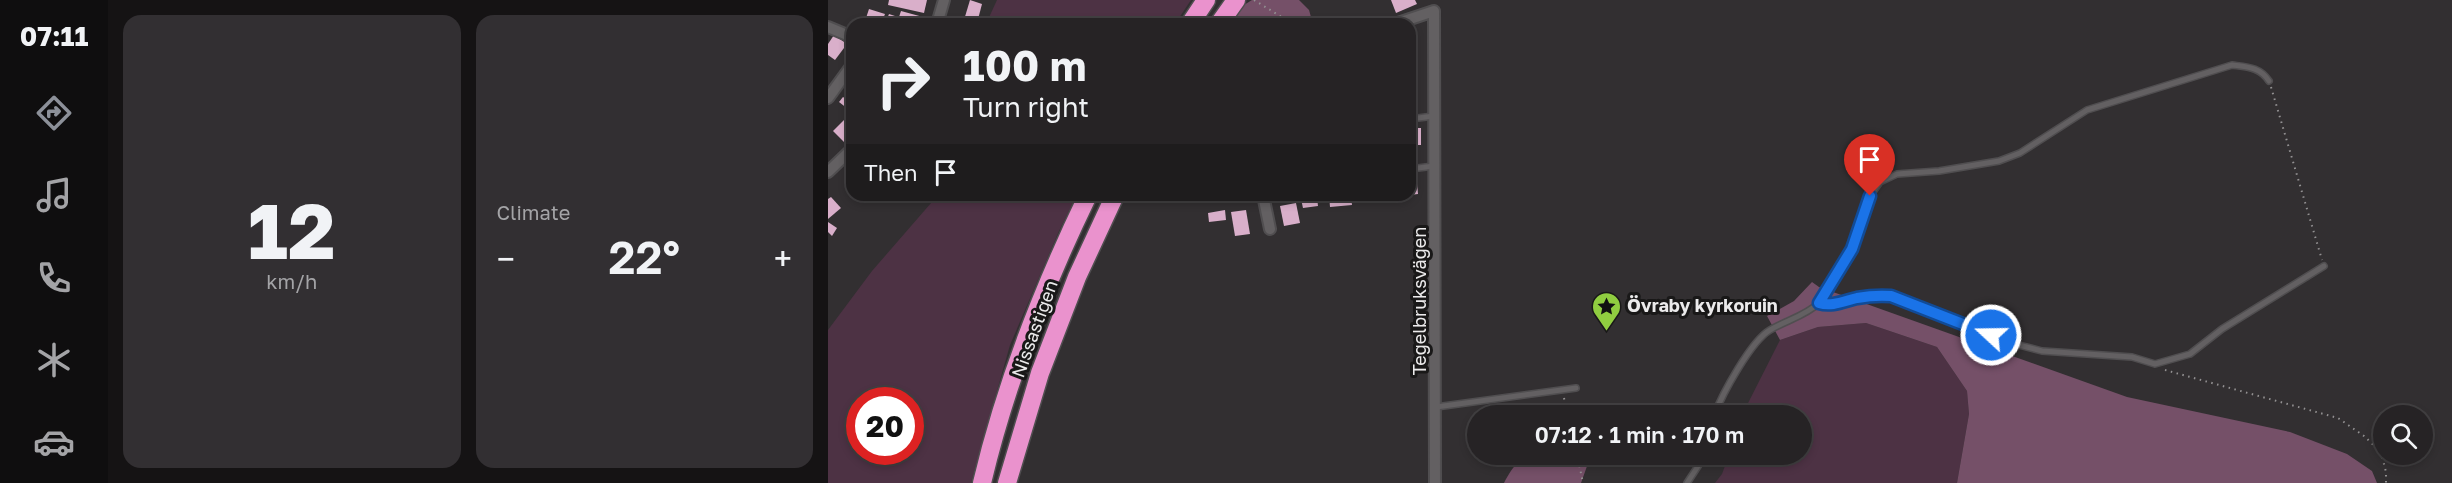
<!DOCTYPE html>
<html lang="en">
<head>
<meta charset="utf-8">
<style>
  body { margin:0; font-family:"Golos Text",sans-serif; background:#322f32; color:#f1f3f6; height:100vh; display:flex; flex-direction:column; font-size:22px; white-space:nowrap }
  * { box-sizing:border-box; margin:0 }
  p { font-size:20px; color:#a4a4a7 }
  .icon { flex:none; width:33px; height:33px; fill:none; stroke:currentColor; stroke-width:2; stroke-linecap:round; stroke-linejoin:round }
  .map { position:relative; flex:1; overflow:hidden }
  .side { display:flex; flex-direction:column; gap:15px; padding:15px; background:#151314; width:720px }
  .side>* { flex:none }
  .hud { position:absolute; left:18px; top:18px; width:570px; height:183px; border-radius:18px; box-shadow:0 3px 9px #0003,0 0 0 2px #424042; background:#262325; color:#f1f3f6; overflow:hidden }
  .buttons { position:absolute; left:1545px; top:405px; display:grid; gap:12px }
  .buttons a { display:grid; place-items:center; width:60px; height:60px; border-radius:50%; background:#262325; box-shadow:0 3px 9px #0003,0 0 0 2px #424042; font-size:30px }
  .speed { position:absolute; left:18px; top:387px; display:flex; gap:12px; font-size:30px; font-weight:700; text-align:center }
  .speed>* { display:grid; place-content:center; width:78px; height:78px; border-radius:50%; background:#262325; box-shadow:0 3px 9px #0003,0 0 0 2px #424042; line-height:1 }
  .speed .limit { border:9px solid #d22; background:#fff; color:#111 }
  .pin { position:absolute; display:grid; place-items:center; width:51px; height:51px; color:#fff; margin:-62px -26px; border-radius:50% 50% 50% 0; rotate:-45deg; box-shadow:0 0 6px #0007 }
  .pin .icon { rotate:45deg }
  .me { position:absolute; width:66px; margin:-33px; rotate:291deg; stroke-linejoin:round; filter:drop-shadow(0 0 4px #0008) }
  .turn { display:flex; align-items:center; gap:21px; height:126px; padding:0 18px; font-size:27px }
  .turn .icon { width:78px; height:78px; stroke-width:2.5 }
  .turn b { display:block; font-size:42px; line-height:51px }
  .then { display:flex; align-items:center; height:57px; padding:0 18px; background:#0003; gap:12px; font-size:22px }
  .big { font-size:45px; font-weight:600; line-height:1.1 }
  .side .widget { flex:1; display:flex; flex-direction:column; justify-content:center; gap:9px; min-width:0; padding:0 21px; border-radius:18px; background:#322f32 }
  .side .dial { align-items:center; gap:0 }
  .dial b { font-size:78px; line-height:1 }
  .heat { display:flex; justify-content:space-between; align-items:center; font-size:33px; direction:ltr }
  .side .tiles { flex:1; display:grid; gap:15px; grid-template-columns:repeat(2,1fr) }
  .trip { position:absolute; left:639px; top:405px; width:345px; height:60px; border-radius:30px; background:#262325; box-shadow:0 3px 9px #0003,0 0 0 2px #424042; font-weight:600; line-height:60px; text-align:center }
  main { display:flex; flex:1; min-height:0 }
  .tab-bar { display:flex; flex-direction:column; width:108px; justify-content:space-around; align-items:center; background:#0f0e0f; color:#a4a4a7 }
  .tab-bar .icon { width:42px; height:42px }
  .tab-bar .selected { color:#8c9099 }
  .tab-bar b { font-size:27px; color:#f1f3f6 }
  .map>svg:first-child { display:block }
  .green { fill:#4d3244; fill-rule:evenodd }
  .forest { fill:#755068 }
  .building { fill:#d9afca }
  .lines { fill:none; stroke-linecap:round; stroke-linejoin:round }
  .lane-casing { stroke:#504e50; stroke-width:8 }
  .street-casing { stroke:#504e50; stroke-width:14 }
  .highway-casing { stroke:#504e50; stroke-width:21 }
  .path { stroke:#939192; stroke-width:2; stroke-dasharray:1.5 4.5; stroke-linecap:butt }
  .lane { stroke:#636062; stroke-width:5 }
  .street { stroke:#636062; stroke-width:10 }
  .highway { stroke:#ea92cd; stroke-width:18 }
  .route-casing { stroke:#114b97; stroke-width:15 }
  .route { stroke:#1a73e8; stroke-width:10 }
  .labels { text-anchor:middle; stroke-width:6; stroke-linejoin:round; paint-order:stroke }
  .street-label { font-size:18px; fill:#ebeaeb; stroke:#191818 }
  .poi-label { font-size:18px; font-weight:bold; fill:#ebeaeb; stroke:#191818; text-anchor:start }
</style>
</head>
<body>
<main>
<nav class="tab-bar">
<b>07:11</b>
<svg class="icon selected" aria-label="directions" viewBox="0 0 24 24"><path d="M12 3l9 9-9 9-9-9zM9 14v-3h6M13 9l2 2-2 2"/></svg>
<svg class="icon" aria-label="music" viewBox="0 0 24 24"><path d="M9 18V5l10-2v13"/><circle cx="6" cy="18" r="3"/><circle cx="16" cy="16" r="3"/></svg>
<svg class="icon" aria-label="phone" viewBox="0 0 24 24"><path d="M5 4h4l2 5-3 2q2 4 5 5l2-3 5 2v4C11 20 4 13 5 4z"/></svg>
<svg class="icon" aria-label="climate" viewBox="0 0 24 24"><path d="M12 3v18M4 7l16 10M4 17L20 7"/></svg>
<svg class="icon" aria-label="car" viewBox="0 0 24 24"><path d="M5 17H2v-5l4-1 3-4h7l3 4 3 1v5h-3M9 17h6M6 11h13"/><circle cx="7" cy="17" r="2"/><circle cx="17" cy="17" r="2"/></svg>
</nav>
<section class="side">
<div class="tiles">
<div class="widget dial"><b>12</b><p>km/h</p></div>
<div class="widget"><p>Climate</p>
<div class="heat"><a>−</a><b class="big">22°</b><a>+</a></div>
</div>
</div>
</section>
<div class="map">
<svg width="1624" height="483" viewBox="0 0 1624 483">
  <rect width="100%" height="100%" fill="#322f31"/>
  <g class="green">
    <path d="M169 0H363L347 24H158Z"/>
    <path d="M110 195H249L231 231 182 345 143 483H0V330L44 271ZM82 400V452H32V400Z"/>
    <path d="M1038 323 1109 347 1139 391 1141 414 1129 483H887L894 474 901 455 974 454V416L914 415 952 340 990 327Z"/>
  </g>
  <g class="forest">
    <path d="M424 0H471L481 10 485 24H403L416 5Z"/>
    <path d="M984 282 991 287 1299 397 1462 432 1519 454 1544 471 1549 483H1129L1141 414 1139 391 1109 347 1038 323 990 327 952 340 939 316 966 301Z"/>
    <path d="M716 454 763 455 753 483H676C690 457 691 463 716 454Z"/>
  </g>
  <g class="building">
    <path d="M61 0H99L96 13 60 5Z"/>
    <path d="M142 0 154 4 149 23 136 20Z"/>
    <path d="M563 0H587L589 4 568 13Z"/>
    <path d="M41 9 57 14 55 19 58 20 56 24H36Z"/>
    <path d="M73 11 95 17 93 24 71 17Z"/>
    <path d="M61 14 67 16 65 24H57Z"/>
    <path d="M6 35 19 44 7 60 0 55V44Z"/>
    <path d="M15 97 24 103 20 109 11 102Z"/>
    <path d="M22 114 24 116V135L17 143 5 131Z"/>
    <rect x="582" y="128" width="11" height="17"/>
    <path d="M589 182 590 194 582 195V183Z"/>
    <path d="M501 195H523L524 205 502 207Z"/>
    <path d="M3 197 13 208 0 219V199Z"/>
    <path d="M489 197 490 206 475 208 473 199Z"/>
    <path d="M468 203 472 223 456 226 452 206Z"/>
    <path d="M397 210 398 220 381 222 380 213Z"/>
    <path d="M418 210 422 234 407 236 403 212Z"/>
    <path d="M0 222 9 228 4 236 0 232Z"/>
  </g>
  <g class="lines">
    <defs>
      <g id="lane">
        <path d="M582 119 606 116"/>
        <path d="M582 169 606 166"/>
        <path d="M991 303 1025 249 1042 196 1052 182 1069 174 1111 171 1171 161 1192 153 1259 110 1404 65C1419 67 1432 67 1441 81"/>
        <path d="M608 407 748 388"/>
        <path d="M886 416C894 394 923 341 942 330 959 320 977 316 991 303L999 306 1026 299 1063 296 1183 343 1214 351 1304 357 1327 364 1362 354 1394 329 1496 266"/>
        <path d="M859 483 878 454"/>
      </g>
      <g id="street">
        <path d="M109 24 116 0"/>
        <path d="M567 24 606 11 607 483"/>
        <path d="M0 27 24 37"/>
        <path d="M0 98 24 65"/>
        <path d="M0 172 24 149"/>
        <path d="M435 195 442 229"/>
      </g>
      <g id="highway">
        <path d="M362 24 378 0"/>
        <path d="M391 24 408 0"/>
        <path d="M154 483C177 385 216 286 260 195"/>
        <path d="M179 483 212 373 249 277 287 195"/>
      </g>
    </defs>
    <use href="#lane" class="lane-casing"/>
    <use href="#street" class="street-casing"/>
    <use href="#highway" class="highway-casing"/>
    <g class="path">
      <path d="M426 0 465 24"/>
      <path d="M1443 87 1494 260"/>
      <path d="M1337 370 1510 418 1536 436 1553 452 1558 472V483"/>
      <path d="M736 398 740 416"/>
      <path d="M749 454 755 483"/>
    </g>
    <use href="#lane" class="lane"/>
    <use href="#street" class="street"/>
    <use href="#highway" class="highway"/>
  </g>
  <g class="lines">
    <defs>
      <path id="route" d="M1042 196 1024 249 991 303C1004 307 1016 301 1029 298 1040 296 1051 295 1063 296L1163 335"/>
    </defs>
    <use href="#route" class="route-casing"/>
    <use href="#route" class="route"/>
  </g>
  <defs>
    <symbol id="sight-pin" viewBox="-11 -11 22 30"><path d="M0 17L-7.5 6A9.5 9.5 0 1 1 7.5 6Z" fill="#90cd40" stroke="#191818"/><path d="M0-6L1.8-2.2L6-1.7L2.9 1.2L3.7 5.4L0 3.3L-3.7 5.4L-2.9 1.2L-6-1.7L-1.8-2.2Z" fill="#111"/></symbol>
  </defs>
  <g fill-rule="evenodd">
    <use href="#sight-pin" x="762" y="290" width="33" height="45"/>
  </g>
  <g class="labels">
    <g class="street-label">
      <text transform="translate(592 301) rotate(-90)" y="6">Tegelbruksvägen</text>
      <text transform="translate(207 329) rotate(-70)" y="6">Nissastigen</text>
    </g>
    <g class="poi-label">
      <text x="799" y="312">Övraby kyrkoruin</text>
    </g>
  </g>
</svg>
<div class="buttons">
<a><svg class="icon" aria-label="search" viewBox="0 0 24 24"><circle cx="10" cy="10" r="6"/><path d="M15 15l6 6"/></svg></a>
</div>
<div class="speed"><div class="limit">20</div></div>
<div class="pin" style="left:1042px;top:196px;background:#d93025"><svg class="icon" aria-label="arrive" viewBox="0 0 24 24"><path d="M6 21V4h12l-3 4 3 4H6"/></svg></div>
<svg class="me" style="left:1163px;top:335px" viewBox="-20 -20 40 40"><circle r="17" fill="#1a73e8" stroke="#fff" stroke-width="3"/><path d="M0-11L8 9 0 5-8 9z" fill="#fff"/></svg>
<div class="trip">07:12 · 1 min · 170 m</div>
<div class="hud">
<div class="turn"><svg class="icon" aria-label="right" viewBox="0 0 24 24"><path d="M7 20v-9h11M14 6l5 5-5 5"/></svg><div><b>100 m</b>Turn right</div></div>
<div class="then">Then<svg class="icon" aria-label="arrive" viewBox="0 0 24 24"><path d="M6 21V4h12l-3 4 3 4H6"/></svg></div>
</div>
</div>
</main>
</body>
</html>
